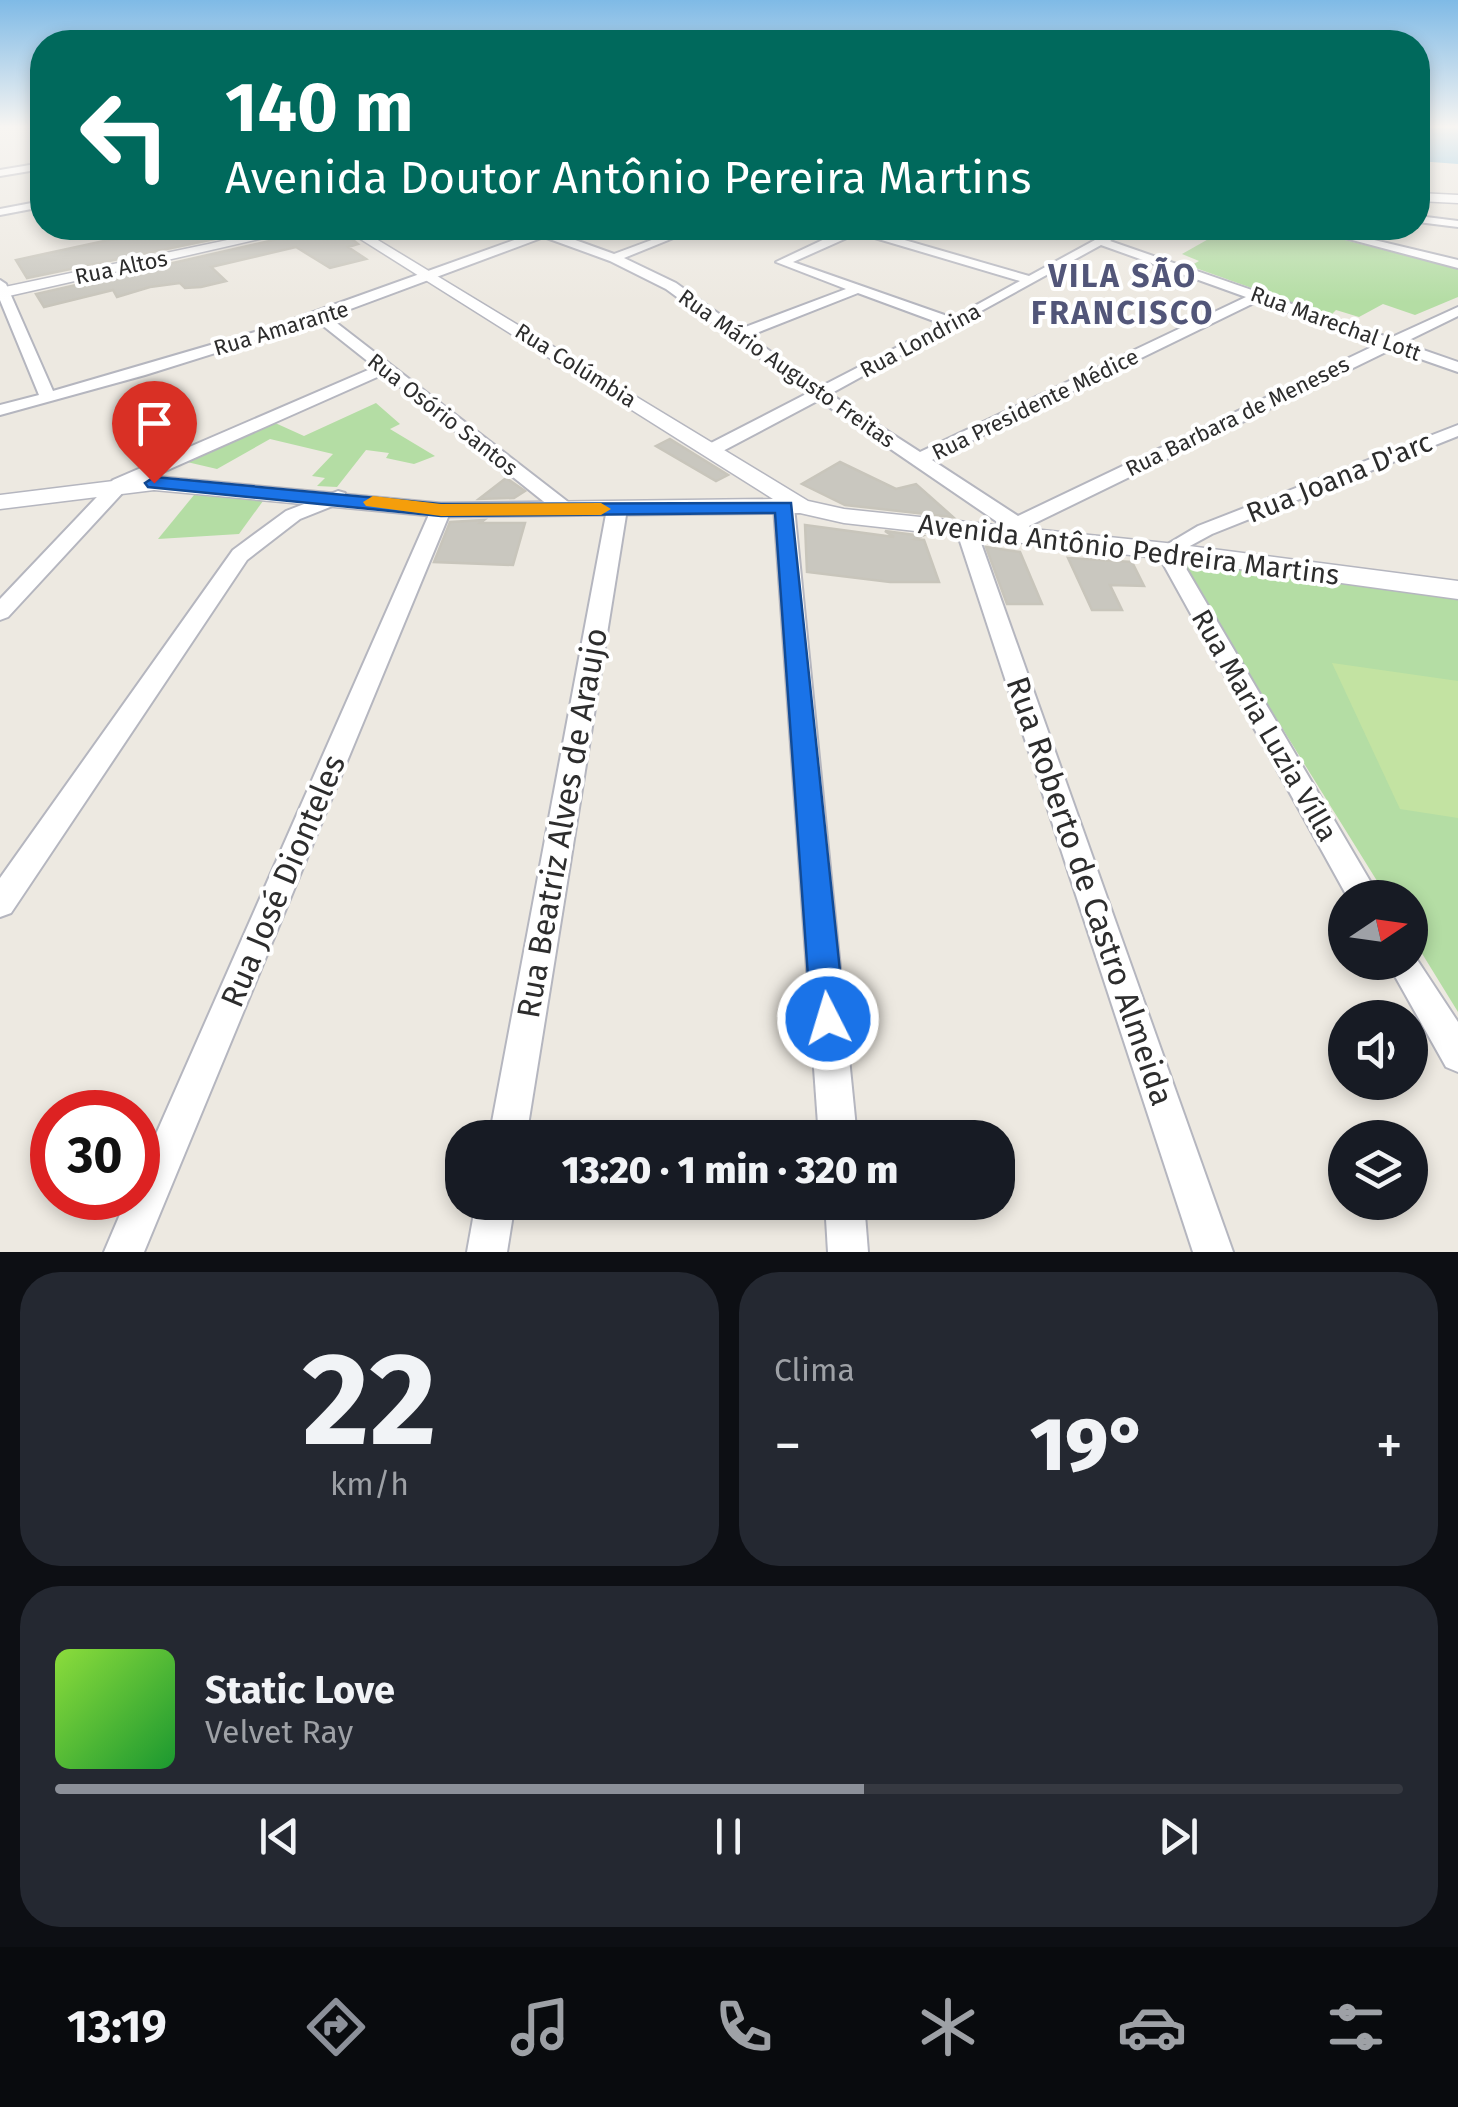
<!DOCTYPE html>
<html lang="pt">
<head>
<meta charset="utf-8">
<style>
  body { margin:0; font-family:"Fira Sans",sans-serif; background:#242831; color:#f1f3f6; height:100vh; display:flex; flex-direction:column; font-size:38px; white-space:nowrap }
  * { box-sizing:border-box; margin:0 }
  p { font-size:32px; color:#9ea1a6 }
  .icon { flex:none; width:55px; height:55px; fill:none; stroke:currentColor; stroke-width:2; stroke-linecap:round; stroke-linejoin:round }
  .map { position:relative; height:1252px; overflow:hidden }
  .panel { display:flex; flex-direction:column; gap:20px; padding:20px; background:#0d0f14; flex:1 }
  .panel>* { flex:none }
  .banner { position:absolute; left:30px; top:30px; width:1400px; height:210px; border-radius:40px; box-shadow:0 5px 15px #0003; background:#00695c; color:#fff; overflow:hidden }
  .needle { width:65px; rotate:77deg }
  .tools { position:absolute; left:1328px; top:880px; display:grid; gap:20px }
  .tools a { display:grid; place-items:center; width:100px; height:100px; border-radius:50%; background:#171b24; box-shadow:0 5px 15px #0003; font-size:50px }
  .speed { position:absolute; left:30px; top:1090px; display:flex; gap:20px; font-size:50px; font-weight:700; text-align:center }
  .speed>* { display:grid; place-content:center; width:130px; height:130px; border-radius:50%; background:#171b24; box-shadow:0 5px 15px #0003; line-height:1 }
  .speed .limit { border:15px solid #d22; background:#fff; color:#111 }
  .pin { position:absolute; display:grid; place-items:center; width:85px; height:85px; color:#fff; margin:-102px -42px; border-radius:50% 50% 50% 0; rotate:-45deg; box-shadow:0 0 10px #0007 }
  .pin .icon { rotate:45deg }
  .me { position:absolute; width:110px; margin:-55px; rotate:355deg; stroke-linejoin:round; filter:drop-shadow(0 0 8px #0008) }
  .turn { display:flex; align-items:center; gap:35px; height:210px; padding:0 30px; font-size:45px }
  .turn .icon { width:130px; height:130px; stroke-width:2.5 }
  .turn b { display:block; font-size:70px; line-height:85px }
  .big { font-size:75px; font-weight:800; line-height:1.1 }
  .panel .tile { flex:1; display:flex; flex-direction:column; justify-content:center; gap:15px; min-width:0; padding:0 35px; border-radius:40px; background:#242831 }
  .panel .dial { align-items:center; gap:0 }
  .dial b { font-size:130px; line-height:1 }
  .song { display:flex; align-items:center; gap:30px }
  .cover { width:120px; height:120px; border-radius:15px; background:linear-gradient(135deg,hsl(90 70% 55%),hsl(130 70% 35%)) }
  .played { height:10px; border-radius:5px; background:linear-gradient(90deg,#8c9099 60%,#363941 60%) }
  .keys { display:flex; justify-content:space-around; direction:ltr }
  .heat { display:flex; justify-content:space-between; align-items:center; font-size:55px; direction:ltr }
  .panel .tiles { flex:1; display:grid; gap:20px; grid-template-columns:1fr 1fr }
  .tile:last-child { grid-column:span 2 }
  .trip { position:absolute; left:445px; top:1120px; width:570px; height:100px; border-radius:40px; background:#171b24; box-shadow:0 5px 15px #0003; font-weight:800; line-height:100px; text-align:center }
  .tab-bar { display:flex; height:160px; justify-content:space-around; align-items:center; background:#090b0e; color:#9ea1a6 }
  .tab-bar .icon { width:70px; height:70px }
  .tab-bar .active { color:#8c9099 }
  .tab-bar b { font-size:45px; color:#f1f3f6 }
  .map>svg:first-child { display:block }
  .green { fill:#b4dda4 }
  .pitch { fill:#c3e3a2 }
  .water { fill:#81c2e2 }
  .building { fill:#c9c7bf; stroke:#c8c5bb; stroke-width:2.5 }
  .lines { fill:none; stroke-linecap:round; stroke-linejoin:round }
  .minor-casing { stroke:#b5b6bf; stroke-width:4 }
  .tertiary-casing { stroke:#b5b6bf; stroke-width:3 }
  .minor { fill:#fff; fill-rule:evenodd }
  .tertiary { fill:#fff; fill-rule:evenodd }
  .route { fill:#1a73e8; stroke:#114b97; stroke-width:2.5 }
  .slow { fill:#f59e0b }
  .labels { text-anchor:middle; stroke-width:8; stroke-linejoin:round; paint-order:stroke }
  .far-street-label { font-size:22px; fill:#2d2d2d; stroke:#fff }
  .street-label { font-size:28px; fill:#2d2d2d; stroke:#fff }
  .far-district-label { font-size:32px; font-weight:bold; letter-spacing:2.5px; fill:#525679; stroke:#fff }
  .near-street-label { font-size:32px; fill:#2d2d2d; stroke:#fff }
</style>
</head>
<body>
<div class="map">
<svg width="1458" height="1252" viewBox="0 0 1458 1252">
  <rect width="100%" height="100%" fill="#ede9e1"/>
  <g class="green">
    <path d="M1228 228H1296L1458 268V297L1415 315 1383 304 1359 317 1336 310 1330 316 1190 266 1199 261 1182 254Z"/>
    <path d="M376 403 400 424 390 429 435 456 414 464 386 458 389 453 366 450 337 487 317 486 325 478 312 476 333 454 270 439 217 469 187 462 273 422 304 436Z"/>
    <path d="M194 495 263 501 239 534 158 539Z"/>
    <path d="M1174 554 1458 589V1012L1410 934V898L1387 897Z"/>
  </g>
  <path class="pitch" d="M1332 663 1458 681V818L1400 809Z"/>
  <path class="water" d="M1418 126H1458V164L1418 161Z"/>
  <g class="building">
    <path d="M105 228H268L27 278 16 260 118 238Z"/>
    <path d="M312 228H338L358 244 348 247 366 259 330 268 296 247 211 267 226 281 201 287 185 288 180 283 150 287 117 297 113 290 44 307 36 294 309 232Z"/>
    <path d="M670 439 728 475 716 481 656 446Z"/>
    <path d="M840 462 896 489 916 484 953 517 845 505 802 484Z"/>
    <path d="M506 478 525 491 514 498 479 499Z"/>
    <path d="M484 520 480 523H525L513 565 434 562 450 522Z"/>
    <path d="M805 525 894 537 885 531 922 536 915 539 924 540 939 582H890L807 572Z"/>
    <path d="M986 547 1020 552 1042 604H1007Z"/>
    <path d="M1068 558 1132 562 1144 586 1110 585 1122 610H1092Z"/>
  </g>
  <g class="lines">
    <defs>
      <g id="minor">
        <path d="M42 163V169L0 176V170Z"/>
        <path d="M42 201V207L0 215V209Z"/>
        <path d="M1418 216 1458 221V227L1418 222Z"/>
        <path d="M526 228 552 229 553 232 614 254 684 228H698L624 258 676 283 740 329 846 289 776 262 848 228H863L1029 276 1117 228H1129L1110 241 1390 338 1458 307V316L1403 343 1458 362V372L1392 349 1029 526 1038 537 1028 543 819 400 719 453H707V445L808 393 666 289 610 261 544 237 329 317 572 505V513H558L384 374 127 488 8 617 0 620V599L113 480 375 367 317 321 145 375 0 415V405L39 395 0 300V280L6 284 53 391 272 327 534 233ZM858 233 1020 281 953 318 793 262ZM1101 245 1246 297 920 452 830 394ZM858 293 942 324 820 387 749 336ZM1258 301 1378 344 1018 516 932 460Z"/>
        <path d="M1307 228H1324L1458 260V268Z"/>
        <path d="M1458 425V436L1212 534 1177 553 1380 898H1348L1156 551 1198 526Z"/>
        <path d="M338 491 345 493V501L300 519 247 560 11 913 0 917V878L233 550 286 511Z"/>
        <path d="M784 501 794 507 857 1138H819L774 507Z"/>
        <path d="M617 503 627 509 526 1138H489L607 509Z"/>
        <path d="M441 504 451 510 144 1252H104L127 1198H138V1175L431 510Z"/>
        <path d="M966 523 976 529 1233 1252H1193L956 529Z"/>
        <path d="M1410 949 1458 1022V1072L1446 1067 1387 962H1410Z"/>
        <path d="M476 1202H515L507 1252H467Z"/>
        <path d="M825 1202H864L868 1252H828Z"/>
      </g>
      <g id="tertiary">
        <path d="M1418 193 1458 195V203L1418 201Z"/>
        <path d="M284 228H308L0 298V288Z"/>
        <path d="M343 228H358L808 501 844 509 1166 543 1458 581V599L1166 559 844 523 800 513 441 517 154 490 0 509V495L154 476 441 503 773 499Z"/>
      </g>
    </defs>
    <use href="#minor" class="minor-casing"/>
    <use href="#tertiary" class="tertiary-casing"/>
    <use href="#minor" class="minor"/>
    <use href="#tertiary" class="tertiary"/>
  </g>
  <linearGradient id="sky" x2="0" y2="1"><stop stop-color="#7fbae6"/><stop offset="0.42" stop-color="#f7f5f2"/><stop offset="1" stop-color="#f7f5f2" stop-opacity="0"/></linearGradient>
  <rect width="1458" height="302" fill="url(#sky)"/>
  <path class="route" d="M154 477 441 504 791 503 845 1019 840 1031 828 1036 816 1031 811 1019 775 513 441 516 148 487 145 483Z"/>
  <path class="slow" d="M373 496 441 504 601 503 611 509 601 515 441 516 366 506 363 502Z"/>
  <g class="labels">
    <g class="far-street-label">
      <text transform="translate(121 267) rotate(-12)" y="8">Rua Altos</text>
      <text transform="translate(1336 323) rotate(20)" y="8">Rua Marechal Lott</text>
      <text transform="translate(281 328) rotate(-17)" y="8">Rua Amarante</text>
      <text transform="translate(920 340) rotate(-28)" y="8">Rua Londrina</text>
      <text transform="translate(576 365) rotate(32)" y="8">Rua Colúmbia</text>
      <text transform="translate(787 368) rotate(35)" y="8">Rua Mário Augusto Freitas</text>
      <text transform="translate(1035 404) rotate(-26)" y="8">Rua Presidente Médice</text>
      <text transform="translate(443 414) rotate(38)" y="8">Rua Osório Santos</text>
      <text transform="translate(1237 416) rotate(-26)" y="8">Rua Barbara de Meneses</text>
    </g>
    <g class="street-label">
      <text transform="translate(1339 477) rotate(-22)" y="10">Rua Joana D'arc</text>
      <text transform="translate(1129 549) rotate(7)" y="10">Avenida Antônio Pedreira Martins</text>
      <text transform="translate(1265 725) rotate(60)" y="10">Rua Maria Luzia Vílla</text>
    </g>
    <g class="far-district-label">
      <text x="1123" y="287">VILA SÃO<tspan x="1123" dy="37">FRANCISCO</tspan></text>
    </g>
    <g class="near-street-label">
      <text transform="translate(562 823) rotate(-80)" y="11">Rua Beatriz Alves de Araujo</text>
      <text transform="translate(283 881) rotate(-67)" y="11">Rua José Dionteles</text>
      <text transform="translate(1090 891) rotate(71)" y="11">Rua Roberto de Castro Almeida</text>
    </g>
  </g>
</svg>
<div class="tools">
<a><svg class="needle" viewBox="-14 -14 28 28"><path d="M0-13l5 13h-10z" fill="#e53935"/><path d="M0 13l5-13h-10z" fill="#9ea1a6"/></svg></a>
<a><svg class="icon" aria-label="sound" viewBox="0 0 24 24"><path d="M4 9h4l5-4v14l-5-4H4zM17 9q2 3 0 6"/></svg></a>
<a><svg class="icon" aria-label="layers" viewBox="0 0 24 24"><path d="M12 4l9 5-9 5-9-5zM3 14l9 5 9-5"/></svg></a>
</div>
<div class="speed"><div class="limit">30</div></div>
<div class="pin" style="left:154px;top:483px;background:#d93025"><svg class="icon" aria-label="arrive" viewBox="0 0 24 24"><path d="M6 21V4h12l-3 4 3 4H6"/></svg></div>
<svg class="me" style="left:828px;top:1019px" viewBox="-20 -20 40 40"><circle r="17" fill="#1a73e8" stroke="#fff" stroke-width="3"/><path d="M0-11L8 9 0 5-8 9z" fill="#fff"/></svg>
<div class="trip">13:20 · 1 min · 320 m</div>
<div class="banner">
<div class="turn"><svg class="icon" aria-label="left" viewBox="0 0 24 24"><path d="M17 20v-9H6M10 6l-5 5 5 5"/></svg><div><b>140 m</b>Avenida Doutor Antônio Pereira Martins</div></div>
</div>
</div>
<section class="panel">
<div class="tiles">
<div class="tile dial"><b>22</b><p>km/h</p></div>
<div class="tile"><p>Clima</p>
<div class="heat"><a>−</a><b class="big">19°</b><a>+</a></div>
</div>
<div class="tile">
<div class="song"><i class="cover"></i><div><b>Static Love</b><p>Velvet Ray</p></div></div>
<div class="played"></div>
<div class="keys"><svg class="icon" aria-label="previous" viewBox="0 0 24 24"><path d="M18 5L8 12l10 7zM5 5v14"/></svg><svg class="icon" aria-label="pause" viewBox="0 0 24 24"><path d="M8 5v14M16 5v14"/></svg><svg class="icon" aria-label="next" viewBox="0 0 24 24"><path d="M6 5l10 7-10 7zM19 5v14"/></svg></div>
</div>
</div>
</section>
<nav class="tab-bar">
<b>13:19</b>
<svg class="icon active" aria-label="directions" viewBox="0 0 24 24"><path d="M12 3l9 9-9 9-9-9zM9 14v-3h6M13 9l2 2-2 2"/></svg>
<svg class="icon" aria-label="music" viewBox="0 0 24 24"><path d="M9 18V5l10-2v13"/><circle cx="6" cy="18" r="3"/><circle cx="16" cy="16" r="3"/></svg>
<svg class="icon" aria-label="phone" viewBox="0 0 24 24"><path d="M5 4h4l2 5-3 2q2 4 5 5l2-3 5 2v4C11 20 4 13 5 4z"/></svg>
<svg class="icon" aria-label="climate" viewBox="0 0 24 24"><path d="M12 3v18M4 7l16 10M4 17L20 7"/></svg>
<svg class="icon" aria-label="car" viewBox="0 0 24 24"><path d="M5 17H2v-5l4-1 3-4h7l3 4 3 1v5h-3M9 17h6M6 11h13"/><circle cx="7" cy="17" r="2"/><circle cx="17" cy="17" r="2"/></svg>
<svg class="icon" aria-label="filters" viewBox="0 0 24 24"><path d="M4 7h16M4 17h16"/><circle cx="9" cy="7" r="2"/><circle cx="15" cy="17" r="2"/></svg>
</nav>
</body>
</html>
